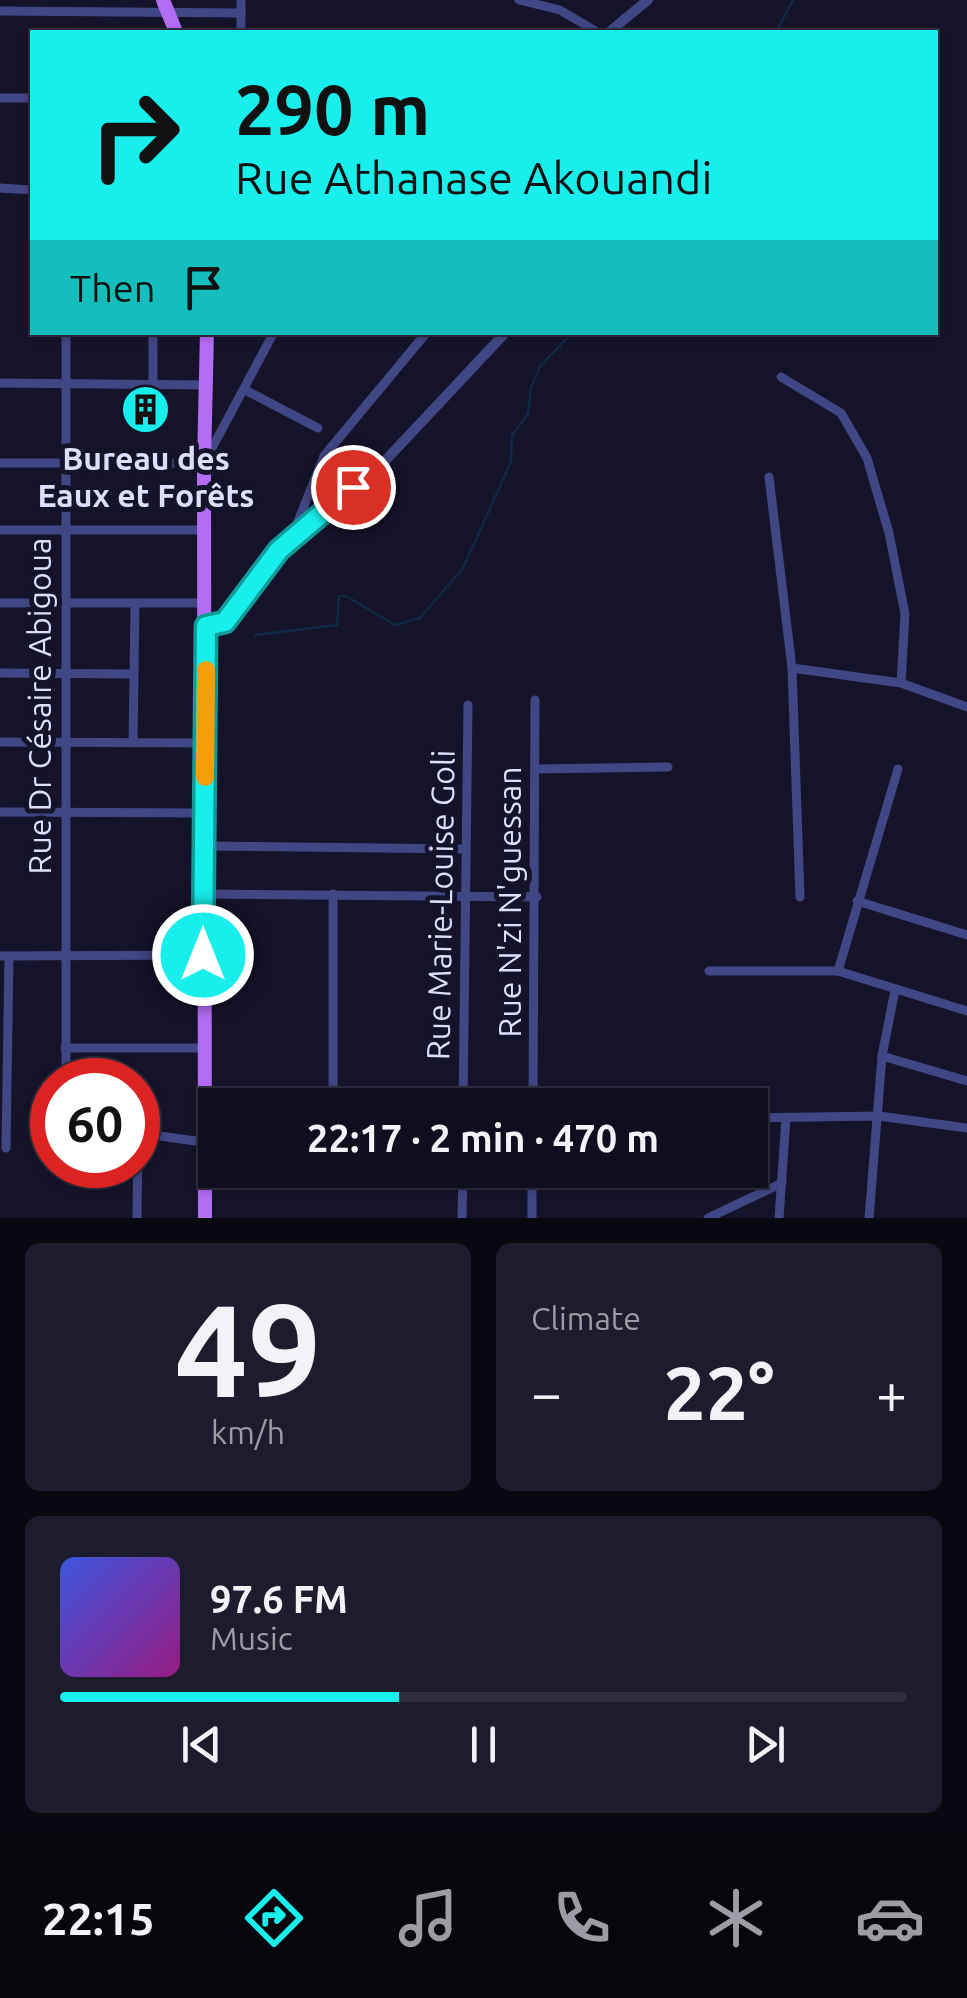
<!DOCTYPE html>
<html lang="en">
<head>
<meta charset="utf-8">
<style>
  body { margin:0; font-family:Ubuntu,sans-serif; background:#1d1c2c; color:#f1f3f6; height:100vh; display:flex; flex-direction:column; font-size:38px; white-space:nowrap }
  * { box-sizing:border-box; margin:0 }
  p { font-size:32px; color:#9b9ca4 }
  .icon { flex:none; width:55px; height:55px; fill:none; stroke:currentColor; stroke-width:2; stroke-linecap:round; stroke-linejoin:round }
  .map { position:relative; height:1218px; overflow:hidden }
  .details { display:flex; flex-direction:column; gap:25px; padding:25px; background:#080811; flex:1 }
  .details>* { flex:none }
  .guide { position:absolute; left:30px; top:30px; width:908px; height:305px; border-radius:0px; box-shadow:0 2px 8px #0004,0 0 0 2px #2f2e3d; background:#18eeec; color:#111; overflow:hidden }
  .speed { position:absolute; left:30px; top:1058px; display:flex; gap:20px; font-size:50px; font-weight:700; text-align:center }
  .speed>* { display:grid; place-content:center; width:130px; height:130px; border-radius:50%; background:#0f0e1f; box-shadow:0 2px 8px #0004,0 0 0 2px #2f2e3d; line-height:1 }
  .speed .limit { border:15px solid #d22; background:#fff; color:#111 }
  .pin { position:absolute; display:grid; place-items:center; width:85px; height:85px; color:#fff; margin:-42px; border:5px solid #fff; border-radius:50%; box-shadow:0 2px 10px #0007 }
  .me { position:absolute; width:110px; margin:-55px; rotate:0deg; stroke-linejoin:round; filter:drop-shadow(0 0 8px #0008) }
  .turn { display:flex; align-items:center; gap:35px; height:210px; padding:0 40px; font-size:45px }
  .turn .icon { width:130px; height:130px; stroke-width:2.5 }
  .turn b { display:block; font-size:70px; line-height:85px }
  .then { display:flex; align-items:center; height:95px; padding:0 40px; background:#0003; gap:20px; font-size:38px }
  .big { font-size:75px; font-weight:600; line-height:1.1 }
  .details .card { flex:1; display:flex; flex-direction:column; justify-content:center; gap:15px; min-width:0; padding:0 35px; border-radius:15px; background:#1d1c2c }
  .details .dial { align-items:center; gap:0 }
  .dial b { font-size:130px; line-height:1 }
  .song { display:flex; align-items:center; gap:30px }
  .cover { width:120px; height:120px; border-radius:15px; background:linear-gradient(135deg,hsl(230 70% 55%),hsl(310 70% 35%)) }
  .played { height:10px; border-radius:5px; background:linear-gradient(90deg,#18eeec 40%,#2f2e3d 40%) }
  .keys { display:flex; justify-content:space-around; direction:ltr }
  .heat { display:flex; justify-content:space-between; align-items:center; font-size:55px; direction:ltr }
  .details .tiles { flex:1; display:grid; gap:25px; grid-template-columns:1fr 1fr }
  .card:last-child { grid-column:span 2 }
  .trip { position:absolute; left:198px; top:1088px; width:570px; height:100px; border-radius:0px; background:#0f0e1f; box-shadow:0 2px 8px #0004,0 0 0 2px #2f2e3d; font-weight:600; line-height:100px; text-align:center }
  .menu { display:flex; height:160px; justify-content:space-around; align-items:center; background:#06060c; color:#9b9ca4 }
  .menu .icon { width:70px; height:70px }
  .menu .on { color:#18eeec }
  .menu b { font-size:45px; color:#f1f3f6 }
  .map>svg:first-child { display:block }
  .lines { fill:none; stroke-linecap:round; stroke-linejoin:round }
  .stream { stroke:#0f2945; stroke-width:2.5 }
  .minor { stroke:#414684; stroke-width:9 }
  .tertiary { stroke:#414684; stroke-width:10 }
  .primary { stroke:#b36cf4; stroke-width:14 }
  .route-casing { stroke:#109b99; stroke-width:25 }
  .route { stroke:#18eeec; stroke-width:18 }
  .slow { stroke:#f59e0b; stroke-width:18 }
  .labels { text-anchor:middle; stroke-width:10; stroke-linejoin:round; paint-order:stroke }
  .poi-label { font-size:32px; font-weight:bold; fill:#ddddfc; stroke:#141329 }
  .street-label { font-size:32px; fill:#ddddfc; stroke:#141329 }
</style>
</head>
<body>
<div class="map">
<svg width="967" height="1218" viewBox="0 0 967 1218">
  <rect width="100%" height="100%" fill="#141329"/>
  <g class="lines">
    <g class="stream">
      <path d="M776 32 793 0"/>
      <path d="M255 635 337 625 339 596H346L395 625 420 618 463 568 511 462 512 435 528 414 531 387 541 365 573 332"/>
    </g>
    <g class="minor">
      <path d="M241 0V32"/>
      <path d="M519 0 560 10 597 32"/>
      <path d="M0 11 241 13"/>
      <path d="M0 98H32"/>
      <path d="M0 188 32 190"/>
      <path d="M781 377 841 413 867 458 889 533 905 614 901 683"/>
      <path d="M0 383 207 385"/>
      <path d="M153 383V332"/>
      <path d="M245 390 318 428"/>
      <path d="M0 463H204L274 332"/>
      <path d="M769 477 792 668"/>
      <path d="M0 530H204"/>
      <path d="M291 539 324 456 427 332"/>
      <path d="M0 603H205"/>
      <path d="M0 673 133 674"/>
      <path d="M0 742 206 743"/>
      <path d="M133 743 135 603"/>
      <path d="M536 769 668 767"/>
      <path d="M0 812 203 813"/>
      <path d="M204 846 465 849"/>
      <path d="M204 894 537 897"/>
      <path d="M800 897 792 668 901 683 967 707"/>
      <path d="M857 901 967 935"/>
      <path d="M0 956 203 955"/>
      <path d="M709 971H838L967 1011"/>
      <path d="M838 971 898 769"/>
      <path d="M65 1048H204"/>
      <path d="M882 1056 967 1081"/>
      <path d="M66 1080V332"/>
      <path d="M333 1105V894"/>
      <path d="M463 1105 468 705"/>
      <path d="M533 1105 535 700"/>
      <path d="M750 1118 879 1116 967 1128"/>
      <path d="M138 1133 203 1142"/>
      <path d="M6 1148 9 956"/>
      <path d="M137 1218 138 1134"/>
      <path d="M462 1218 463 1170"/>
      <path d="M532 1218V1170"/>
      <path d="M708 1218 782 1183"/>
      <path d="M779 1218 786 1118"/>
      <path d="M869 1218 882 1056 895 990"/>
    </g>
    <g class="tertiary">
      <path d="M609 32 648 0"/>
      <path d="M206 625 225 622 279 550 383 463 506 332"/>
    </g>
    <g class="primary">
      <path d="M163 0 176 32"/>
      <path d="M205 1218 204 463 207 332"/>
    </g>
  </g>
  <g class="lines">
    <defs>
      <path id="route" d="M203 955 206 626 225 622 279 550 353 487"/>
    </defs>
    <use href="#route" class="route-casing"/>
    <use href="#route" class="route"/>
    <path class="slow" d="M205 777 206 670"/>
  </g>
  <defs>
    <symbol id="building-disc" viewBox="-11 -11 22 22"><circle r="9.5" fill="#18eeec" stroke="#141329"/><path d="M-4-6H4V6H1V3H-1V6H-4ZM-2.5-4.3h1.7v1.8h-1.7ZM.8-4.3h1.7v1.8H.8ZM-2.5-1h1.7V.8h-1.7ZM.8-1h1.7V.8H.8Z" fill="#111"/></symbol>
  </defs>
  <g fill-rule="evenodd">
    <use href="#building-disc" x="118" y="382" width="55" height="55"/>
  </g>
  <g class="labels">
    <g class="poi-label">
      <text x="146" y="470">Bureau des<tspan x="146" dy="37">Eaux et Forêts</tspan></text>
    </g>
    <g class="street-label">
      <text transform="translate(40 706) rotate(-90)" y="11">Rue Dr Césaire Abigoua</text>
      <text transform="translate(510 902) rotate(-90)" y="11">Rue N'zi N'guessan</text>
      <text transform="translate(441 905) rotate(-89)" y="11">Rue Marie-Louise Goli</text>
    </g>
  </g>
</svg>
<div class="speed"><div class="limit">60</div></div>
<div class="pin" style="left:353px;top:487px;background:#d93025"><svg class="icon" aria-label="arrive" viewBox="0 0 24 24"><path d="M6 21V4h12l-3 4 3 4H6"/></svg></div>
<svg class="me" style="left:203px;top:955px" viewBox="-20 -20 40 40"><circle r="17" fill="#18eeec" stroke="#fff" stroke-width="3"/><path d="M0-11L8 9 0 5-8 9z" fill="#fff"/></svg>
<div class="trip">22:17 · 2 min · 470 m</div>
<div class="guide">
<div class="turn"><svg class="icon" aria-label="right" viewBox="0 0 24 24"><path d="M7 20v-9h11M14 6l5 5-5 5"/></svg><div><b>290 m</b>Rue Athanase Akouandi</div></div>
<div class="then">Then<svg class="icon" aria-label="arrive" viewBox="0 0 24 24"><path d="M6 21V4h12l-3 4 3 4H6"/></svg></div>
</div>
</div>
<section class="details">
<div class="tiles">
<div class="card dial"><b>49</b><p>km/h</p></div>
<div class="card"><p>Climate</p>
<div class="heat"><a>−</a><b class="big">22°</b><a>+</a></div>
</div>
<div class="card">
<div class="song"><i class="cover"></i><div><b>97.6 FM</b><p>Music</p></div></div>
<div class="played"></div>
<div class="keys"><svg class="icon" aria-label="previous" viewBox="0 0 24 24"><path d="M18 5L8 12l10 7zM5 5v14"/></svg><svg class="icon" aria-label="pause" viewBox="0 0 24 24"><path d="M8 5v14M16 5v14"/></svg><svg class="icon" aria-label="next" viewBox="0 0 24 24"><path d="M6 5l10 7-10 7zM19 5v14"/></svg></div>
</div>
</div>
</section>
<nav class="menu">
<b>22:15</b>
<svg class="icon on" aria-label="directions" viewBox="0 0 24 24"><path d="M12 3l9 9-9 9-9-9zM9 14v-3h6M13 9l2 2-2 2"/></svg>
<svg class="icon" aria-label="music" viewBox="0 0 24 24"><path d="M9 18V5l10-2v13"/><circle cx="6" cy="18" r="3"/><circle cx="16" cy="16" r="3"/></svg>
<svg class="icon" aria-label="phone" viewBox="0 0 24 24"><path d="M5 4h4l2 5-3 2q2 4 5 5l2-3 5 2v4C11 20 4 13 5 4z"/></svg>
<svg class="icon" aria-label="climate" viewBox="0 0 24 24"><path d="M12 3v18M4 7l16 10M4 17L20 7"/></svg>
<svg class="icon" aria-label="car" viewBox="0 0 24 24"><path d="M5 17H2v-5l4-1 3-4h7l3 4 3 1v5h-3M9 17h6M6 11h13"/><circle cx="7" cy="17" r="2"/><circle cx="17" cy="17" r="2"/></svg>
</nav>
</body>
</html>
